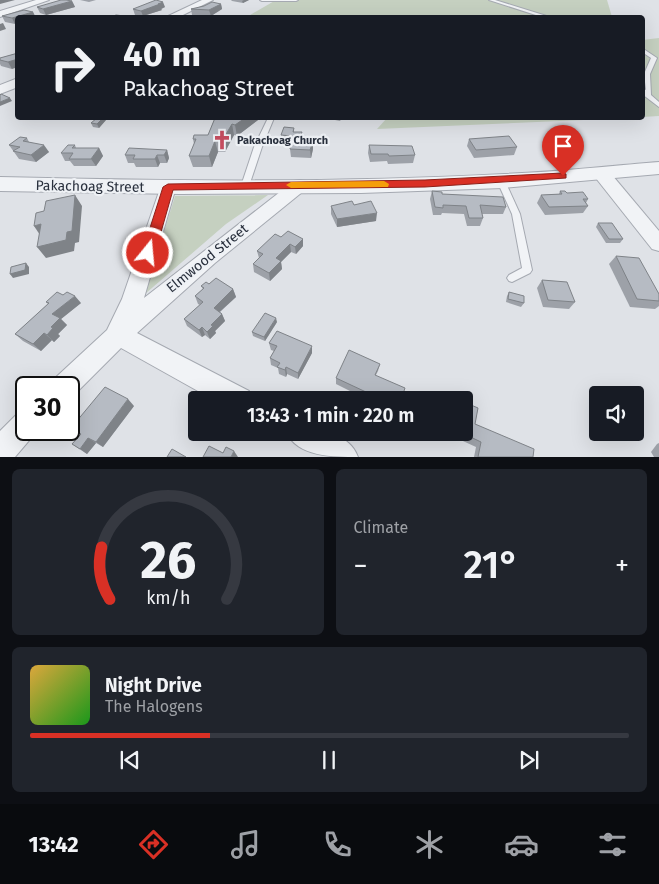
<!DOCTYPE html>
<html lang="en">
<head>
<meta charset="utf-8">
<style>
  body { margin:0; font-family:"Fira Sans",sans-serif; background:#20242c; color:#f1f3f6; height:100vh; display:flex; flex-direction:column; font-size:19px; white-space:nowrap }
  * { box-sizing:border-box; margin:0 }
  p { font-size:16px; color:#9ea1a6 }
  .icon { flex:none; width:28px; height:28px; fill:none; stroke:currentColor; stroke-width:2; stroke-linecap:round; stroke-linejoin:round }
  .map { position:relative; height:457px; overflow:hidden }
  .side { display:flex; flex-direction:column; gap:12px; padding:12px; background:#0d0f14; flex:1 }
  .side>* { flex:none }
  .top-card { position:absolute; left:15px; top:15px; width:630px; height:105px; border-radius:5px; box-shadow:0 5px 20px #0002; background:#171b24; color:#f1f3f6; overflow:hidden }
  .tools { position:absolute; left:589px; top:386px; display:grid; gap:10px }
  .tools a { display:grid; place-items:center; width:55px; height:55px; border-radius:5px; background:#171b24; box-shadow:0 5px 20px #0002; font-size:25px }
  .speed { position:absolute; left:15px; top:376px; display:flex; gap:10px; font-size:25px; font-weight:700; text-align:center }
  .speed>* { display:grid; place-content:center; width:65px; height:65px; border-radius:50%; background:#171b24; box-shadow:0 5px 20px #0002; line-height:1 }
  .speed .limit { border:2px solid #111; border-radius:8px; background:#fff; color:#111 }
  .pin { position:absolute; display:grid; place-items:center; width:42px; height:42px; color:#fff; margin:-51px -21px; border-radius:50% 50% 50% 0; rotate:-45deg; box-shadow:0 0 5px #0007 }
  .pin .icon { rotate:45deg }
  .me { position:absolute; width:55px; margin:-28px; rotate:17deg; stroke-linejoin:round; filter:drop-shadow(0 0 4px #0008) }
  .turn { display:flex; align-items:center; gap:18px; height:105px; padding:0 25px; font-size:22px }
  .turn .icon { width:65px; height:65px; stroke-width:2.5 }
  .turn b { display:block; font-size:35px; line-height:42px }
  .big { font-size:38px; font-weight:600; line-height:1.1 }
  .side .widget { flex:1; display:flex; flex-direction:column; justify-content:center; gap:8px; min-width:0; padding:0 18px; border-radius:8px; background:#20242c }
  .side .dial { align-items:center; gap:0 }
  .dial svg { height:130px; overflow:visible; fill:none; stroke:#363941; stroke-width:7; stroke-linecap:round; text-anchor:middle }
  .dial text { fill:#f1f3f6; stroke:none }
  .song { display:flex; align-items:center; gap:15px }
  .cover { width:60px; height:60px; border-radius:8px; background:linear-gradient(135deg,hsl(40 70% 55%),hsl(120 70% 35%)) }
  .played { height:5px; border-radius:2px; background:linear-gradient(90deg,#d93025 30%,#363941 30%) }
  .keys { display:flex; justify-content:space-around; direction:ltr }
  .heat { display:flex; justify-content:space-between; align-items:center; font-size:28px; direction:ltr }
  .side .tiles { flex:1; display:grid; gap:12px; grid-template-columns:1fr 1fr }
  .widget:last-child { grid-column:span 2 }
  .trip { position:absolute; left:188px; top:391px; width:285px; height:50px; border-radius:5px; background:#171b24; box-shadow:0 5px 20px #0002; font-weight:600; line-height:50px; text-align:center }
  .dock { display:flex; height:80px; justify-content:space-around; align-items:center; background:#090b0e; color:#9ea1a6 }
  .dock .icon { width:35px; height:35px }
  .dock .selected { color:#d93025 }
  .dock b { font-size:22px; color:#f1f3f6 }
  .map>svg:first-child { display:block }
  .green { fill:#c5d0c0 }
  .lines { fill:none; stroke-linecap:round; stroke-linejoin:round }
  .service-casing { stroke:#a5a9b1; stroke-width:2 }
  .minor-casing { stroke:#a5a9b1; stroke-width:2 }
  .tertiary-casing { stroke:#a5a9b1; stroke-width:2 }
  .service { fill:#f1f3f6; fill-rule:evenodd }
  .minor { fill:#f1f3f6; fill-rule:evenodd }
  .tertiary { fill:#f1f3f6; fill-rule:evenodd }
  .wall { fill:#9da1a8 }
  .shaded-wall { fill:#7f8388 }
  .building { fill:#b6bbc3; stroke:#7f8388 }
  .route { fill:#d93025; stroke:#8d1f18 }
  .slow { fill:#f59e0b }
  .labels { text-anchor:middle; stroke-width:4.5; stroke-linejoin:round; paint-order:stroke }
  .far-poi-label { font-size:11px; font-weight:bold; fill:#29303d; stroke:#eef1f5; text-anchor:start }
  .street-label { font-size:14px; fill:#29303d; stroke:#eef1f5 }
</style>
</head>
<body>
<div class="map">
<svg width="659" height="457" viewBox="0 0 659 457">
  <rect width="100%" height="100%" fill="#dfe2e7"/>
  <g class="green">
    <path d="M276 0H607L612 17 245 18Z"/>
    <path d="M659 38V116L643 117 642 40Z"/>
    <path d="M387 118H630L377 129Z"/>
    <path d="M268 195 226 224 145 294 175 196Z"/>
  </g>
  <g class="lines">
    <defs>
      <g id="service">
        <path d="M260 0H298L296 1H262Z"/>
        <path d="M489 0H495L553 18H545Z"/>
        <path d="M642 48 657 58 650 74 651 95 659 102V107L642 94V88L646 90 644 74 651 58 642 52Z"/>
        <path d="M268 118H274L262 147 249 186 248 188H242L241 186 254 147Z"/>
        <path d="M498 179H501L505 181 520 214 532 270 530 273 512 282 509 281 507 278 509 275 522 268 512 214 497 181Z"/>
      </g>
      <g id="minor">
        <path d="M36 0H49L0 17V11Z"/>
        <path d="M202 0H213L177 18H164Z"/>
        <path d="M18 78V87L0 94V85Z"/>
        <path d="M601 168 607 169 659 231V251L652 249 595 177 593 173 595 169Z"/>
        <path d="M300 180 306 181 308 185 306 189 215 263 137 333 249 391 253 400H214L121 348 72 397 69 399V388H50L54 379 107 330 122 299 162 183H174L176 187 144 298 294 181Z"/>
        <path d="M26 411V430H38L15 457H0V431L16 415Z"/>
        <path d="M286 432C312 432 347 428 358 457 333 457 298 457 286 432Z"/>
      </g>
      <path id="tertiary" d="M659 162V174L503 188 361 193 180 194 0 191V177C168 181 336 183 504 174 556 172 607 166 659 162Z"/>
    </defs>
    <use href="#service" class="service-casing"/>
    <use href="#minor" class="minor-casing"/>
    <use href="#tertiary" class="tertiary-casing"/>
    <use href="#service" class="service"/>
    <use href="#minor" class="minor"/>
    <use href="#tertiary" class="tertiary"/>
  </g>
  <g class="wall">
    <path d="M80 0H96L89 2Z"/>
    <path d="M231 0H249L243 3 232 1Z"/>
    <path d="M72 1 75 7 46 15 40 13 37 7Z"/>
    <path d="M221 4 222 9 211 16 192 15 191 9Z"/>
    <path d="M165 7 161 9 162 10 143 16 135 15 133 9Z"/>
    <path d="M33 12 36 18H18L15 24 5 22 2 16Z"/>
    <path d="M18 53 12 69 1 66 0 64V58Z"/>
    <path d="M215 118 258 120 237 136 234 135 225 152H218L212 167H193L189 156 194 144 193 139 208 135Z"/>
    <path d="M330 118H342L340 121 330 119Z"/>
    <path d="M106 120 99 128 93 127 91 123Z"/>
    <path d="M294 128V132H302V141L313 149 311 158 291 157 290 149 291 144 281 143V135Z"/>
    <path d="M27 138 29 142 49 152 36 162 19 159 9 145Z"/>
    <path d="M469 139 517 147 514 155 474 158 467 146Z"/>
    <path d="M75 145 76 148H99L103 156 96 166H74L70 161H65L61 153Z"/>
    <path d="M369 145 415 155 413 163 388 164 387 161 370 162 368 153Z"/>
    <path d="M167 150 169 158 167 163H160L158 167H136L134 163H128L125 155Z"/>
    <path d="M432 191 442 194 506 207 503 214H482L483 218 480 226H467L464 214 442 213 441 215H433L430 199Z"/>
    <path d="M560 191 588 199 586 203 588 206 583 213 545 215 537 203 541 195 559 194Z"/>
    <path d="M354 205 376 221 337 227 331 214V206Z"/>
    <path d="M598 223 623 239 620 243H606L596 227Z"/>
    <path d="M281 237 303 246 296 254 291 252 281 262 282 269 270 281 254 272 253 264 259 258 257 251Z"/>
    <path d="M616 256 659 294V306L655 309 630 307 609 264Z"/>
    <path d="M542 280 575 302 569 309 543 307 537 288Z"/>
    <path d="M209 284 233 289 236 297 220 312 222 314 225 321 215 331 216 333 210 339 205 335 202 337 187 326 184 319 200 305 198 304 195 296 203 289 201 286Z"/>
    <path d="M509 292 524 303 521 307 506 302 507 296Z"/>
    <path d="M46 302 81 303 61 319 67 325 58 334 60 336 54 342 52 340 41 351 23 341 15 334 48 304Z"/>
    <path d="M277 322 265 341 253 336 252 332Z"/>
    <path d="M269 343 312 353 298 379 287 374 286 377 279 374 278 368 271 365 270 358 274 351 271 350Z"/>
    <path d="M380 364 378 371 364 398 336 384V378Z"/>
    <path d="M134 406 103 447 96 443 87 454 72 444 81 434 71 428Z"/>
    <path d="M475 424 533 457H474L476 447 452 436V432H464Z"/>
    <path d="M659 443V457H654L651 452 657 444Z"/>
  </g>
  <g class="shaded-wall">
    <path d="M0 0H15L0 4Z"/>
    <path d="M244 0H249L243 3 242 1Z"/>
    <path d="M72 1 75 7 46 15 43 9Z"/>
    <path d="M163 2 165 7 161 9 162 10 143 16 141 11Z"/>
    <path d="M221 4 222 9 211 16 209 10Z"/>
    <path d="M33 12 36 18H18V24H15L12 18Z"/>
    <path d="M3 23 6 29 0 31V24Z"/>
    <path d="M18 59V67L12 69 8 62Z"/>
    <path d="M10 98 12 101 0 106V102Z"/>
    <path d="M103 118H105L106 120 99 128 97 124Z"/>
    <path d="M245 118H257L258 120 237 136 235 125Z"/>
    <path d="M232 124 234 135 225 152 222 141Z"/>
    <path d="M302 132V140L300 148 299 141Z"/>
    <path d="M215 141 218 152 212 167 209 156Z"/>
    <path d="M313 141V149L311 158 310 150Z"/>
    <path d="M44 145 49 152 36 162 31 155Z"/>
    <path d="M99 148 103 156 96 166 91 159Z"/>
    <path d="M167 150 169 158 167 163 164 155Z"/>
    <path d="M157 155 160 163 158 167 155 159Z"/>
    <path d="M75 195 82 206 79 242 75 243 74 251 46 258 37 247 67 232Z"/>
    <path d="M377 213 376 221 337 227V219Z"/>
    <path d="M41 224 42 238 34 226Z"/>
    <path d="M303 239V246L296 254 295 247Z"/>
    <path d="M290 244 291 252 281 262 282 269 270 281 269 273 276 258Z"/>
    <path d="M26 263 29 267V274L13 278 10 274Z"/>
    <path d="M233 289 236 297 216 315 214 308Z"/>
    <path d="M75 296 81 303 61 319 67 325 58 334 60 336 54 342 47 335 51 327 52 314Z"/>
    <path d="M222 314 225 321 215 331 216 333 210 339 207 332 211 325Z"/>
    <path d="M276 318 277 322 265 341 264 337Z"/>
    <path d="M202 327 205 335 202 337 199 330Z"/>
    <path d="M44 333 52 340 41 351 33 344Z"/>
    <path d="M312 346V353L298 379V373Z"/>
    <path d="M286 367 287 374 286 377 285 370Z"/>
    <path d="M128 399 134 406 103 447 96 442Z"/>
    <path d="M88 438 96 443 87 454 80 449Z"/>
    <path d="M234 451 238 457H231Z"/>
  </g>
  <g class="building">
    <path d="M61 0H66L72 1 43 9 37 7Z"/>
    <path d="M156 0 163 2 158 4H160L141 11 133 9Z"/>
    <path d="M212 2 221 4 209 10 191 9 204 6Z"/>
    <path d="M24 10 33 12 12 18 2 16Z"/>
    <path d="M116 15 124 16 121 18H109Z"/>
    <path d="M18 53V59L8 62 0 60V58Z"/>
    <path d="M1 94 10 98 0 102V95Z"/>
    <path d="M97 118H103L97 124 91 123Z"/>
    <path d="M215 118H245L235 125 232 124 222 141H215L209 156H189L196 139H193L194 135H208Z"/>
    <path d="M284 127 294 128 293 132H302L299 141H313L310 150 290 149 292 136 281 135Z"/>
    <path d="M509 136 517 147 476 150 469 139Z"/>
    <path d="M20 137 27 138 23 141 44 145 31 155 13 151 20 147 9 145Z"/>
    <path d="M68 145H75L72 148H99L91 159H69L73 153H61Z"/>
    <path d="M369 145 412 146 415 155 389 156 388 154H371Z"/>
    <path d="M129 148 167 150 164 155H157L155 159H133L135 155H125Z"/>
    <path d="M432 191 442 192V194L503 197 506 207 480 205 483 218H469L466 206 443 205V208L435 207Z"/>
    <path d="M560 191H565L567 193 583 192 588 199H583L588 206 549 207 541 195 562 194Z"/>
    <path d="M75 195 72 231 67 232 66 240 37 247 41 224 34 226 36 213 44 211 46 201Z"/>
    <path d="M352 201 354 205 371 201 377 213 337 219 331 206Z"/>
    <path d="M598 223H612L623 239H609Z"/>
    <path d="M288 231 303 239 295 247 290 244 276 258 281 261 269 273 253 264 263 254 257 251 275 234 281 237Z"/>
    <path d="M616 256 639 258 659 294V301L637 299Z"/>
    <path d="M26 263 25 270 10 274 11 267Z"/>
    <path d="M216 278 233 289 214 308 222 314 211 325 213 326 207 332 202 327 199 330 184 319 203 302 195 296 204 288 201 286 206 282 209 284Z"/>
    <path d="M542 280 567 282 575 302 548 300Z"/>
    <path d="M57 292 63 295 67 292 75 296 52 314 60 318 51 327 53 328 47 335 44 333 33 344 15 334 49 303 46 302Z"/>
    <path d="M509 292 524 296V303L508 299Z"/>
    <path d="M265 313 276 318 264 337 252 332Z"/>
    <path d="M277 331 312 346 298 373 286 367 285 370 277 367 280 363 270 358 277 346 269 343Z"/>
    <path d="M349 350 380 364 375 375 405 388 401 400H363L366 392 336 378Z"/>
    <path d="M105 387 128 399 96 442 88 438 80 449 72 444 81 434 71 428Z"/>
    <path d="M464 402 478 408 475 424 534 449 533 457H478L481 442 460 432H464Z"/>
    <path d="M209 446 223 453 226 447 234 451 231 457H203Z"/>
    <path d="M172 449 186 457H167Z"/>
  </g>
  <path class="route" d="M563 173 566 174V178L425 187 173 190 155 253 148 257 142 253 163 187 168 184 425 180Z"/>
  <path class="slow" d="M384 181 389 184 388 187 291 188 286 185 291 182Z"/>
  <defs>
    <symbol id="church-bare" viewBox="-9 -9 18 18"><path d="M-1.2-6h2.4v3.5h3.3v2.4h-3.3V6h-2.4V-.1h-3.3v-2.4h3.3Z" fill="#c44c5f" stroke="#eef1f5" stroke-width="2.5" paint-order="stroke"/></symbol>
  </defs>
  <g fill-rule="evenodd">
    <use href="#church-bare" x="208" y="126" width="28" height="28"/>
  </g>
  <g class="labels">
    <g class="far-poi-label">
      <text x="237" y="144">Pakachoag Church</text>
    </g>
    <g class="street-label">
      <text transform="translate(90 186) rotate(1)" y="5">Pakachoag Street</text>
      <text transform="translate(207 258) rotate(-39)" y="5">Elmwood Street</text>
    </g>
  </g>
</svg>
<div class="tools">
<a><svg class="icon" aria-label="sound" viewBox="0 0 24 24"><path d="M4 9h4l5-4v14l-5-4H4zM17 9q2 3 0 6"/></svg></a>
</div>
<div class="speed"><div class="limit">30</div></div>
<div class="pin" style="left:563px;top:176px;background:#d93025"><svg class="icon" aria-label="arrive" viewBox="0 0 24 24"><path d="M6 21V4h12l-3 4 3 4H6"/></svg></div>
<svg class="me" style="left:148px;top:253px" viewBox="-20 -20 40 40"><circle r="17" fill="#d93025" stroke="#fff" stroke-width="3"/><path d="M0-11L8 9 0 5-8 9z" fill="#fff"/></svg>
<div class="trip">13:43 · 1 min · 220 m</div>
<div class="top-card">
<div class="turn"><svg class="icon" aria-label="right" viewBox="0 0 24 24"><path d="M7 20v-9h11M14 6l5 5-5 5"/></svg><div><b>40 m</b>Pakachoag Street</div></div>
</div>
</div>
<section class="side">
<div class="tiles">
<div class="widget dial"><svg viewBox="0 0 100 80">
<path d="M14 69A42 42 0 1 1 86 69"/>
<path d="M14 69A42 42 0 0 1 9 37" stroke="#d93025"/>
<text x="50" y="56" font-size="32" font-weight="700">26</text>
<text x="50" y="72" font-size="11">km/h</text>
</svg></div>
<div class="widget"><p>Climate</p>
<div class="heat"><a>−</a><b class="big">21°</b><a>+</a></div>
</div>
<div class="widget">
<div class="song"><i class="cover"></i><div><b>Night Drive</b><p>The Halogens</p></div></div>
<div class="played"></div>
<div class="keys"><svg class="icon" aria-label="previous" viewBox="0 0 24 24"><path d="M18 5L8 12l10 7zM5 5v14"/></svg><svg class="icon" aria-label="pause" viewBox="0 0 24 24"><path d="M8 5v14M16 5v14"/></svg><svg class="icon" aria-label="next" viewBox="0 0 24 24"><path d="M6 5l10 7-10 7zM19 5v14"/></svg></div>
</div>
</div>
</section>
<nav class="dock">
<b>13:42</b>
<svg class="icon selected" aria-label="directions" viewBox="0 0 24 24"><path d="M12 3l9 9-9 9-9-9zM9 14v-3h6M13 9l2 2-2 2"/></svg>
<svg class="icon" aria-label="music" viewBox="0 0 24 24"><path d="M9 18V5l10-2v13"/><circle cx="6" cy="18" r="3"/><circle cx="16" cy="16" r="3"/></svg>
<svg class="icon" aria-label="phone" viewBox="0 0 24 24"><path d="M5 4h4l2 5-3 2q2 4 5 5l2-3 5 2v4C11 20 4 13 5 4z"/></svg>
<svg class="icon" aria-label="climate" viewBox="0 0 24 24"><path d="M12 3v18M4 7l16 10M4 17L20 7"/></svg>
<svg class="icon" aria-label="car" viewBox="0 0 24 24"><path d="M5 17H2v-5l4-1 3-4h7l3 4 3 1v5h-3M9 17h6M6 11h13"/><circle cx="7" cy="17" r="2"/><circle cx="17" cy="17" r="2"/></svg>
<svg class="icon" aria-label="filters" viewBox="0 0 24 24"><path d="M4 7h16M4 17h16"/><circle cx="9" cy="7" r="2"/><circle cx="15" cy="17" r="2"/></svg>
</nav>
</body>
</html>
